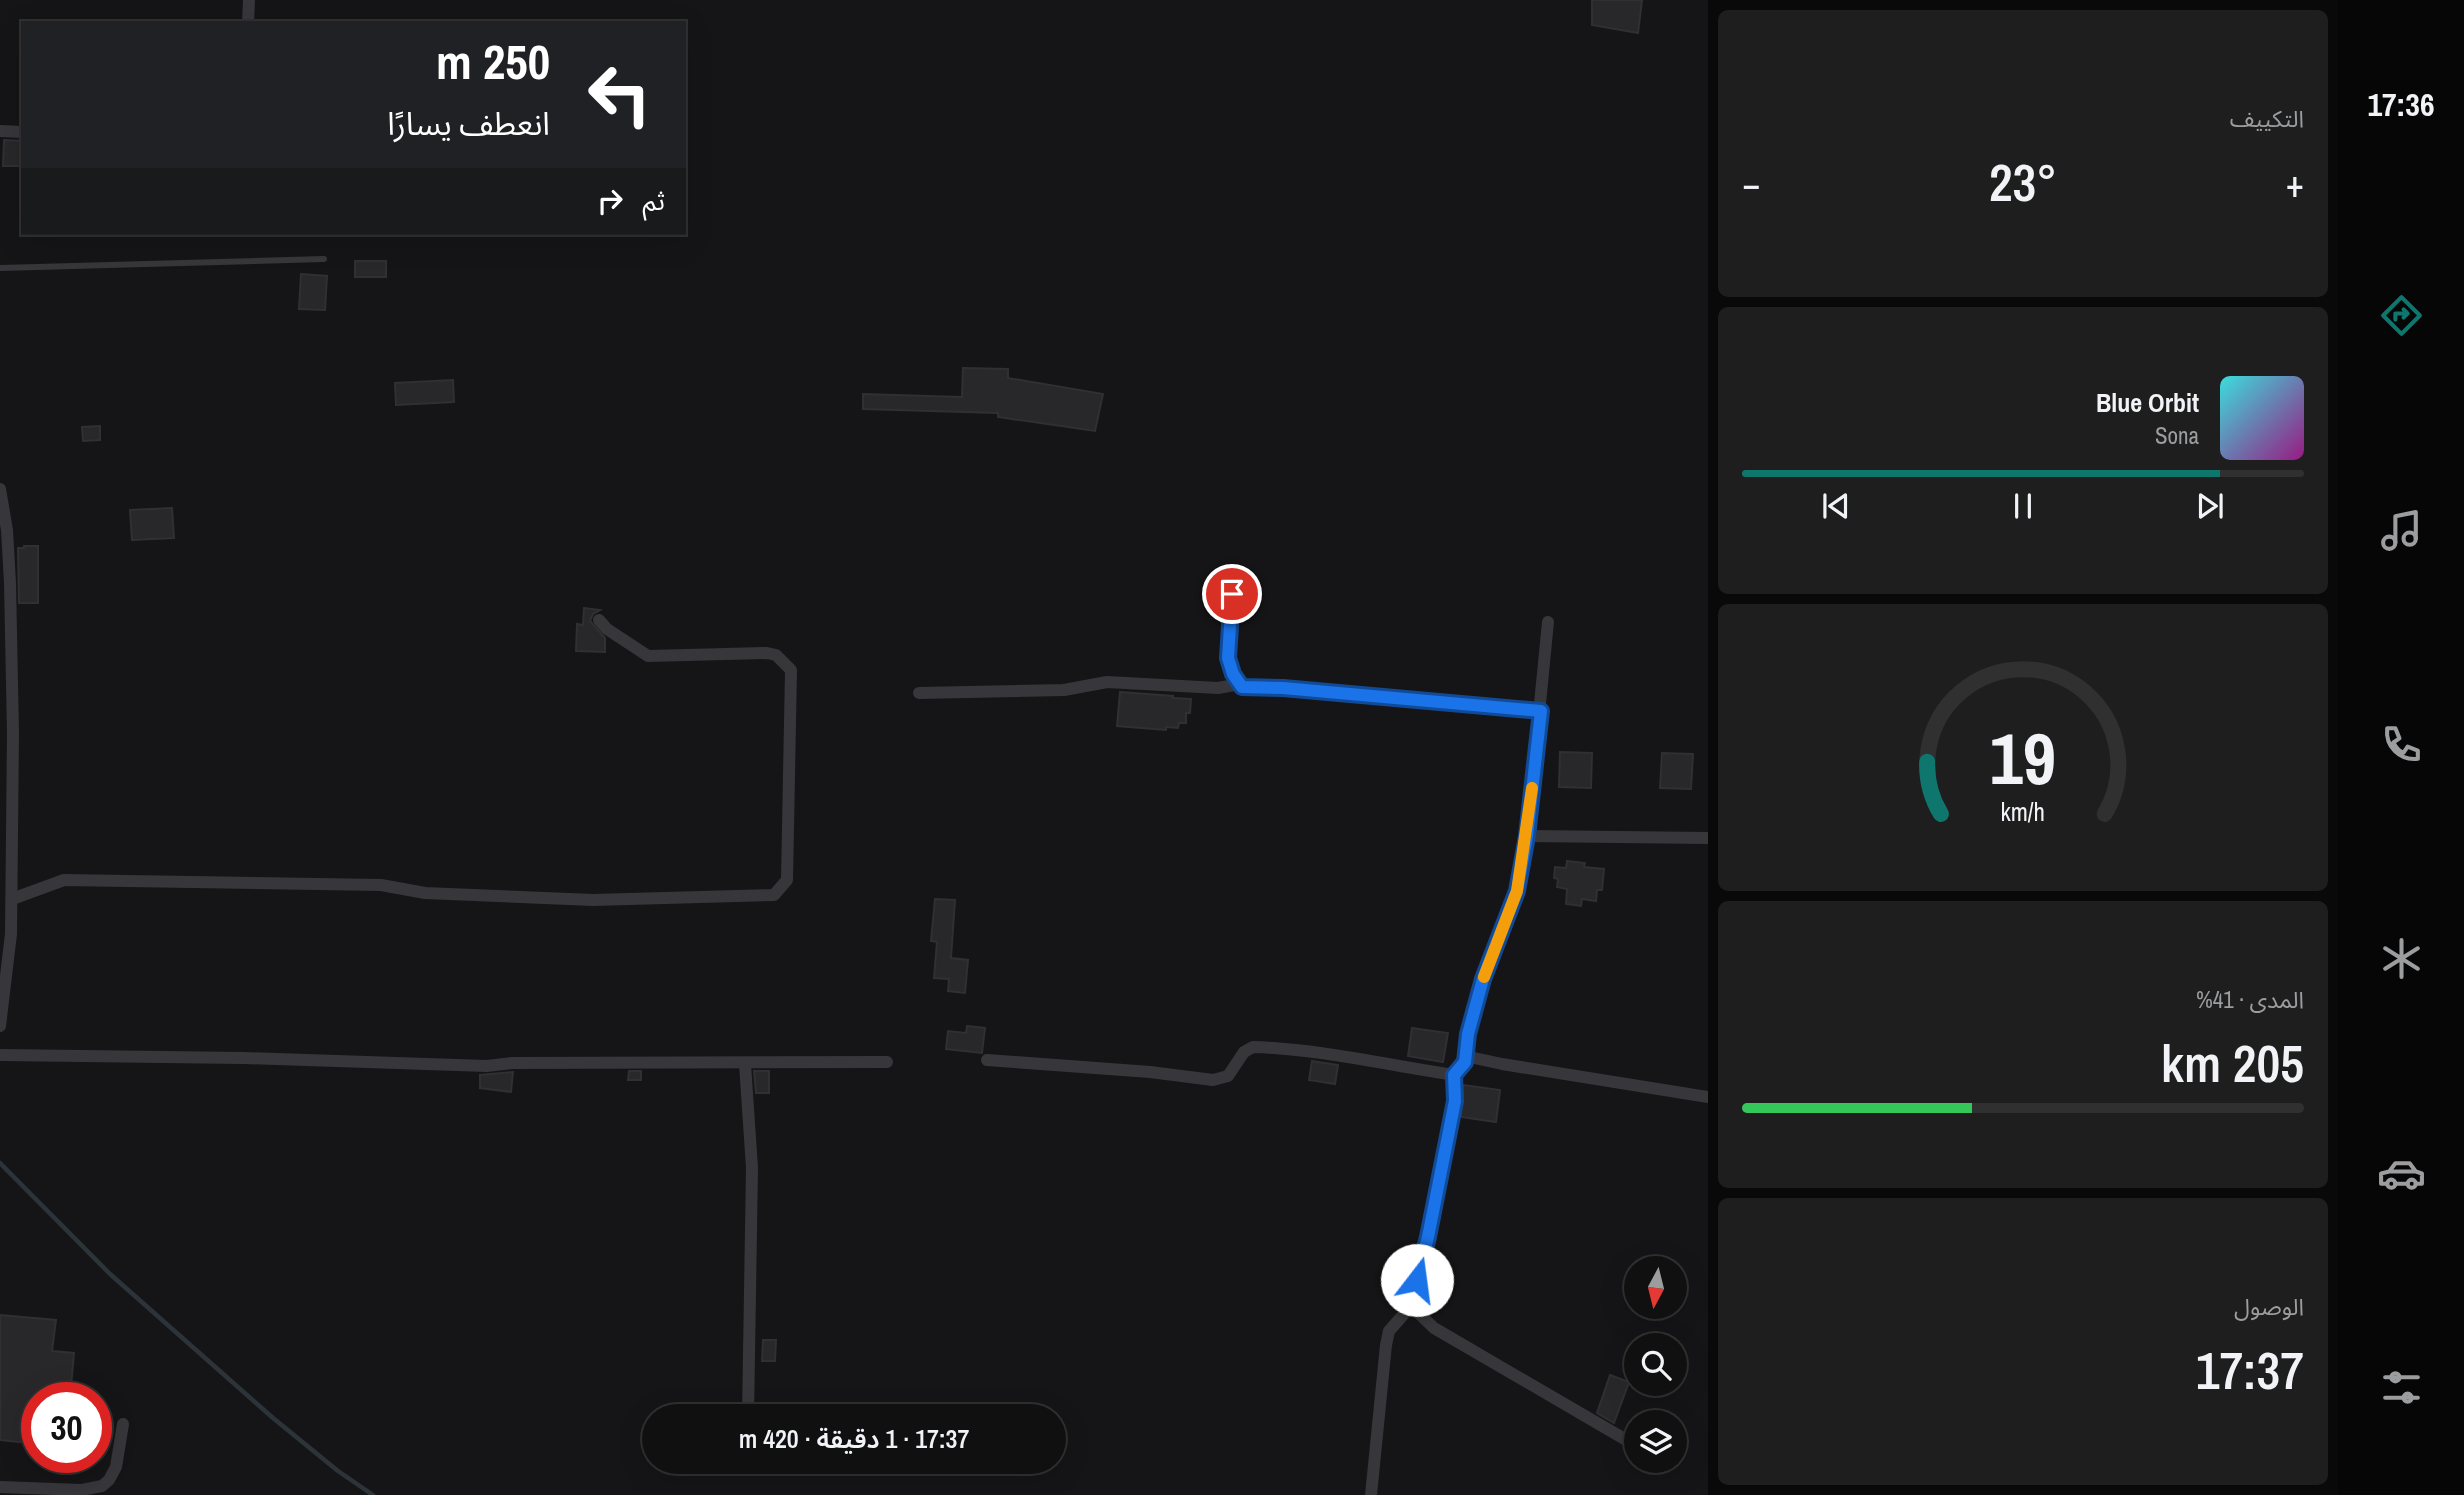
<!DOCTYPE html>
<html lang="ar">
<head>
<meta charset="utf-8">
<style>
  body { margin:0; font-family:"Archivo Narrow","Noto Sans Arabic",sans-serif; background:#1e1e1f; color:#f1f3f6; direction:rtl; height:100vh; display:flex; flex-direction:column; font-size:26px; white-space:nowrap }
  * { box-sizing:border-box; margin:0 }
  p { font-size:23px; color:#9c9d9f }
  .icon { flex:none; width:38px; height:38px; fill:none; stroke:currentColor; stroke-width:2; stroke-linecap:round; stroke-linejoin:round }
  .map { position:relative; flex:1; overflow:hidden; direction:ltr }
  .details { display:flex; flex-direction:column; gap:10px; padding:10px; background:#090909; width:630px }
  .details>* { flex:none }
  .hud { position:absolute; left:21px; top:21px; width:665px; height:214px; border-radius:0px; box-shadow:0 7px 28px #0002,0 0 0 2px #303031; direction:rtl; background:#202124; color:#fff; overflow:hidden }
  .needle { width:46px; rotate:187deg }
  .tools { position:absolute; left:1624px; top:1256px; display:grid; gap:14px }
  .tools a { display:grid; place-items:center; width:63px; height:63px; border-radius:50%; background:#101011; box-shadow:0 7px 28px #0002,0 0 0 2px #303031; font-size:35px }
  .speed { position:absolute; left:21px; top:1382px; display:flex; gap:14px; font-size:35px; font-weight:700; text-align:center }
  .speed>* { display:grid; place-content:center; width:91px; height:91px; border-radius:50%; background:#101011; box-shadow:0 7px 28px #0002,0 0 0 2px #303031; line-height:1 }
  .speed .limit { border:10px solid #d22; background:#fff; color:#111 }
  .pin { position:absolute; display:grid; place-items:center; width:60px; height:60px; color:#fff; margin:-30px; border:4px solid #fff; border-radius:50%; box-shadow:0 2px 7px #0007 }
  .me { position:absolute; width:77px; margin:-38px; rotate:15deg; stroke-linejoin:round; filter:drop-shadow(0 0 5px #0008) }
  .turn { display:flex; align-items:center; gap:24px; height:147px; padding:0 21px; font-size:32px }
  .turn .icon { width:91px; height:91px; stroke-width:2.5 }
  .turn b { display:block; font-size:49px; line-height:60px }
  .then { display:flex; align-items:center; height:66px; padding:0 21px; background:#0003; gap:14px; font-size:26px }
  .big { font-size:52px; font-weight:600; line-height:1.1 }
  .details .card { flex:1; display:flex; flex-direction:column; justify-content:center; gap:10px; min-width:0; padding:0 24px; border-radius:10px; background:#1e1e1f }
  .details .dial { align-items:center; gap:0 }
  .dial svg { height:182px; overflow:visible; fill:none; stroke:#303031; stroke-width:7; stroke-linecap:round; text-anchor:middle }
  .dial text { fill:#f1f3f6; stroke:none }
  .song { display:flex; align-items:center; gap:21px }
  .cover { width:84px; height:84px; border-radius:10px; background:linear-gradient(135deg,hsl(180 70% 55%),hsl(310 70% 35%)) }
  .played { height:7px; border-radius:4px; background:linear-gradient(90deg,#0f766e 85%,#303031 85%) }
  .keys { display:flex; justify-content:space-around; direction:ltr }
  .heat { display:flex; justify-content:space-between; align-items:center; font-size:38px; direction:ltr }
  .charge { height:10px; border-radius:5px; background:linear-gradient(90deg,#34c759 41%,#303031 0) }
  .trip { position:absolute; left:642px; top:1404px; width:424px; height:70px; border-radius:35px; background:#101011; box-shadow:0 7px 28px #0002,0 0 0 2px #303031; font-weight:600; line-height:70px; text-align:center; direction:rtl }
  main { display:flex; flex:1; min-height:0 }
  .tabs { display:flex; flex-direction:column; width:126px; justify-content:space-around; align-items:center; background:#060607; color:#9c9d9f }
  .tabs .icon { width:49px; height:49px }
  .tabs .on { color:#0f766e }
  .tabs b { font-size:32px; color:#f1f3f6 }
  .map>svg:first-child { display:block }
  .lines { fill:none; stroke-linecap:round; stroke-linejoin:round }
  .stream { stroke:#2d3439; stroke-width:4.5 }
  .building { fill:#28282b; stroke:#302f33; stroke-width:2 }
  .service { stroke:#37373b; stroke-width:6 }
  .minor { stroke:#37373b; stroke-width:12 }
  .route-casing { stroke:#114b97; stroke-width:18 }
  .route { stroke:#1a73e8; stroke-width:12 }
  .slow { stroke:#f59e0b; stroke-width:12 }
</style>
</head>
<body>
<main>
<nav class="tabs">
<b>17:36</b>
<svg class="icon on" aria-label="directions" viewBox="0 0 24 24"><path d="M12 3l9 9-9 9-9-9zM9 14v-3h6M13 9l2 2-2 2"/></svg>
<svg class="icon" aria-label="music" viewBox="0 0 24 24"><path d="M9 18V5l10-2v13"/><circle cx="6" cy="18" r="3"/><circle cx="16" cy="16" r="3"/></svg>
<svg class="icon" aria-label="phone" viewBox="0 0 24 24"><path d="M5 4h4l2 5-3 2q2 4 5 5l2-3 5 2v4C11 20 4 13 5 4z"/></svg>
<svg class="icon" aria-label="climate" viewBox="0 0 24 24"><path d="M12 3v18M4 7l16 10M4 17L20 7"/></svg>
<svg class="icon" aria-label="car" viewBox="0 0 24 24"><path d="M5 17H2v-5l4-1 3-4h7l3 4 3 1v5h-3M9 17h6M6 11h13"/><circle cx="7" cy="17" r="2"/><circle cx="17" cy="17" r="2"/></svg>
<svg class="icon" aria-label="filters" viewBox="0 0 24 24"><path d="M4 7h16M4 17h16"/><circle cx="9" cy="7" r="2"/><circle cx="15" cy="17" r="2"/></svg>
</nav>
<section class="details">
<div class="card"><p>التكييف</p>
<div class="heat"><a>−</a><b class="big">23°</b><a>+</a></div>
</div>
<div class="card">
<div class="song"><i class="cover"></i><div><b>Blue Orbit</b><p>Sona</p></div></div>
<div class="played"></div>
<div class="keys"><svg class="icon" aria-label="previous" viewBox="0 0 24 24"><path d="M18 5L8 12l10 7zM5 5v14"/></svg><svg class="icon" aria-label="pause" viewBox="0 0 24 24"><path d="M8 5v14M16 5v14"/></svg><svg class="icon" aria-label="next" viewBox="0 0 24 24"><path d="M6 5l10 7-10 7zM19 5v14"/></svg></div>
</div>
<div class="card dial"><svg viewBox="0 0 100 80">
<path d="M14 69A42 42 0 1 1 86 69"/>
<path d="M14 69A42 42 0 0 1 8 46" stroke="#0f766e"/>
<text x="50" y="56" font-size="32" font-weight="700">19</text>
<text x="50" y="72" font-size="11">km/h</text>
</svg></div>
<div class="card"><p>المدى · 41%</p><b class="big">205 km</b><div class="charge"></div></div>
<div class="card"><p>الوصول</p><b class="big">17:37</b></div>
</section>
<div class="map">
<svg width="1708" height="1495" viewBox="0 0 1708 1495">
  <rect width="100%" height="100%" fill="#151517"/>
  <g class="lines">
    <path class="stream" d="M0 1163 110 1274 273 1418 338 1471 373 1495"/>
  </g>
  <g class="building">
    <path d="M1592 0H1642L1638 33 1592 25Z"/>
    <path d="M4 140 23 141V166H3Z"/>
    <rect x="355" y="261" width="31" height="16"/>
    <path d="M301 274 327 276 325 310 299 309Z"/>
    <path d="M963 368 1008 369V378L1103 394 1095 431 998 417V413L863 409V394L962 397Z"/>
    <path d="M453 380 454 402 396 405 395 383Z"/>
    <path d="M100 426V440L83 441 82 427Z"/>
    <path d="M172 508 174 538 132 540 130 510Z"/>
    <path d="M24 546H38V603H19L18 548H24Z"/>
    <path d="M584 608 600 610 593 614 590 621 605 638V652L576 651 577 624 583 625Z"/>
    <path d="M1120 692 1173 696V698L1191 699 1190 713H1186V723H1179L1178 728 1166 727V730L1117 726Z"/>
    <path d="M1560 752 1592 753 1591 788 1559 787Z"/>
    <path d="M1662 753 1693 754 1691 789 1660 788Z"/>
    <path d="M1567 861 1585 863 1584 867 1604 869 1602 890H1597L1596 901 1582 899 1581 906 1566 904 1567 889 1557 887 1558 879 1554 878 1555 867 1566 868Z"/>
    <path d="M935 899 955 900 951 958 968 960 965 993 948 991 949 979 934 978 937 942 931 941Z"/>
    <path d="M967 1026 985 1028 982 1053 946 1049 948 1031 966 1033Z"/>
    <path d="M1412 1028 1448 1033 1443 1062 1408 1056Z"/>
    <path d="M1312 1061 1338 1065 1335 1084 1309 1080Z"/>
    <path d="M629 1071H641V1080H628Z"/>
    <path d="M754 1071H769V1093H756Z"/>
    <path d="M513 1072 511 1092 480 1088V1075Z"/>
    <path d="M1463 1085 1500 1090 1496 1122 1461 1117Z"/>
    <path d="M0 1315 56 1320 52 1351 74 1353 70 1398H37V1444L0 1440Z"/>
    <path d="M763 1340H776L775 1361H762Z"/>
    <path d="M1610 1375 1629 1382 1614 1423 1597 1413Z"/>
  </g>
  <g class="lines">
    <path class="service" d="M0 268 324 259"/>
    <g class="minor">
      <path d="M248 23 249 0"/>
      <path d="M0 131 23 132"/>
      <path d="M0 489 7 530 10 583 13 733 11 934 0 1026"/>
      <path d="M1232 594 1228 658 1233 674 1242 687 1283 688 1541 711"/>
      <path d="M919 693 1064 690 1107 682 1218 688 1240 684"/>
      <path d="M1527 836 1708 838"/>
      <path d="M12 899 64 880 381 885 425 893 593 900 774 895 787 880 791 670 776 655 767 653 648 656 607 629 599 620"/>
      <path d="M0 1055 244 1058 487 1066 512 1063 887 1062"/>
      <path d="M1465 1056 1502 1064 1708 1097"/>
      <path d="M987 1060 1150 1072 1213 1080 1228 1076 1244 1052 1253 1047C1321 1049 1387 1065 1454 1075L1465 1062 1468 1034 1483 979 1517 891 1527 836 1548 622"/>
      <path d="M745 1064 752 1168 748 1416"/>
      <path d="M1411 1306 1434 1328 1628 1441"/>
      <path d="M0 1487 82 1490 102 1486 109 1480 116 1467 123 1424"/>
      <path d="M1371 1495 1386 1345 1389 1331 1411 1306 1447 1142 1455 1101 1454 1075"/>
    </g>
  </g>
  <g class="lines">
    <defs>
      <path id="route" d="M1232 594 1228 658 1233 674 1242 687 1283 688 1541 711 1527 836 1517 891 1483 979 1468 1034 1465 1062 1454 1075 1455 1101 1428 1237 1417 1280"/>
    </defs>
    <use href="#route" class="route-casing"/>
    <use href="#route" class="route"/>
    <path class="slow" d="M1484 977 1517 891 1532 788"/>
  </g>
</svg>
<div class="tools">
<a><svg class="needle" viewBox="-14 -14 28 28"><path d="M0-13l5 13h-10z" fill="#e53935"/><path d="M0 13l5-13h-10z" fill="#9c9d9f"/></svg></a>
<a><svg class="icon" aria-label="search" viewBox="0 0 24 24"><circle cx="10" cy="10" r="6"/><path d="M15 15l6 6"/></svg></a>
<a><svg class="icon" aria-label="layers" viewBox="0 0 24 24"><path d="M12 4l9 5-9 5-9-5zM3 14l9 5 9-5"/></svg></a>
</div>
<div class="speed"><div class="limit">30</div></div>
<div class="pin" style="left:1232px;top:594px;background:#d93025"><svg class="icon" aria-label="arrive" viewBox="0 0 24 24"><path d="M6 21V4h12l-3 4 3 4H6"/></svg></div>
<svg class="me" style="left:1417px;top:1280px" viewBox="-20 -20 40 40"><circle r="19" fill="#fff"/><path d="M0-13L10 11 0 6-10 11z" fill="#1a73e8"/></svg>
<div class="trip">17:37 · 1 دقيقة · 420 m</div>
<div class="hud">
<div class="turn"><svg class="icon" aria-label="left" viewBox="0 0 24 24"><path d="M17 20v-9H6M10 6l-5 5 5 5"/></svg><div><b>250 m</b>انعطف يسارًا</div></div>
<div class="then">ثم<svg class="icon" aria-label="right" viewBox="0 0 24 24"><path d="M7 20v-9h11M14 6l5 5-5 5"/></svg></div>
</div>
</div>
</main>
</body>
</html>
